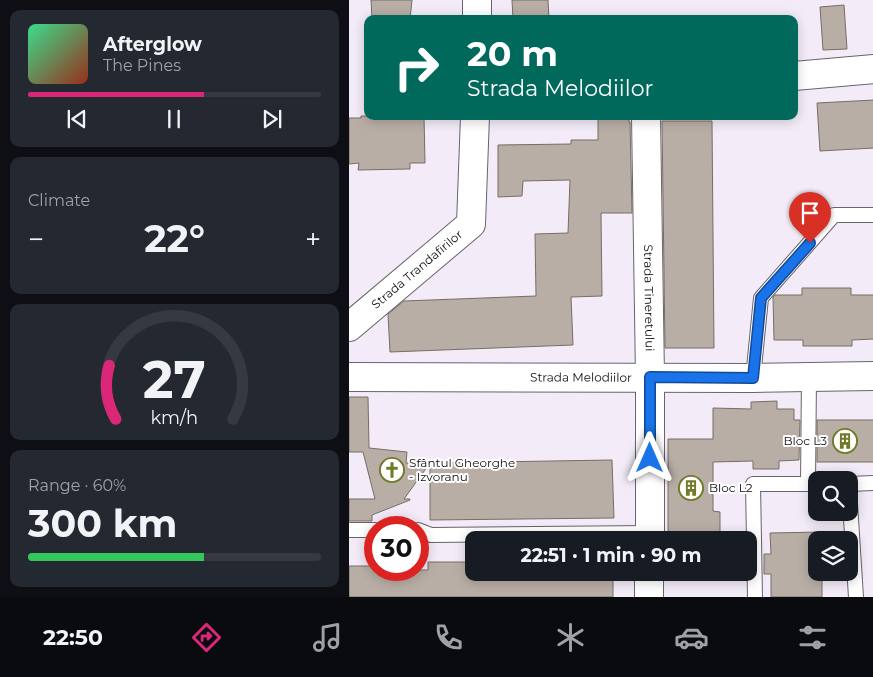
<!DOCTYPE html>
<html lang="en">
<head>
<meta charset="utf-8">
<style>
  body { margin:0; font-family:Montserrat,sans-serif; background:#242831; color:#f1f3f6; height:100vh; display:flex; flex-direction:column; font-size:19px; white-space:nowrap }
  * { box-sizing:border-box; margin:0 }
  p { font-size:16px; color:#9ea1a6 }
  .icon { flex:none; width:28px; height:28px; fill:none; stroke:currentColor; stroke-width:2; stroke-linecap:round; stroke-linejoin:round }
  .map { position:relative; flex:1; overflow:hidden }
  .sheet { display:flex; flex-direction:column; gap:10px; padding:10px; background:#0d0f14; width:349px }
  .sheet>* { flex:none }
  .banner { position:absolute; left:15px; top:15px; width:434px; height:105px; border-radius:10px; box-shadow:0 2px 12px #0003; background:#00695c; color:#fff; overflow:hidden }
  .buttons { position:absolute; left:459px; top:471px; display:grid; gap:10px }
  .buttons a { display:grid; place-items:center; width:50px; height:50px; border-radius:10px; background:#171b24; box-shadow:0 2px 12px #0003; font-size:25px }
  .speed { position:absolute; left:15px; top:516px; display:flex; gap:10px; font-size:25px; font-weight:700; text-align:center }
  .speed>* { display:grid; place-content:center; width:65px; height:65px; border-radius:50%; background:#171b24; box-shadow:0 2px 12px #0003; line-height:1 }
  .speed .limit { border:8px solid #d22; background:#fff; color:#111 }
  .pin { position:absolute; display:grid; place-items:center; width:42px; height:42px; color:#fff; margin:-51px -21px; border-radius:50% 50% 50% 0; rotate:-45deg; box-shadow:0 0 5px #0007 }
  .pin .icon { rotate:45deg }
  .me { position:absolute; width:55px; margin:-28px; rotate:0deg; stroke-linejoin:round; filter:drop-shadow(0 0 4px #0008) }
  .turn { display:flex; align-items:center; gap:18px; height:105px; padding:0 20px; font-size:22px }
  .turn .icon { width:65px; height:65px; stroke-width:2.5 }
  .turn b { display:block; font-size:35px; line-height:42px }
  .big { font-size:38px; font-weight:700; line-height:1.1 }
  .sheet .tile { flex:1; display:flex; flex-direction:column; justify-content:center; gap:8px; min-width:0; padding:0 18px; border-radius:10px; background:#242831 }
  .sheet .dial { align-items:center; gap:0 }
  .dial svg { height:130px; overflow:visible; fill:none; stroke:#363941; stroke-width:7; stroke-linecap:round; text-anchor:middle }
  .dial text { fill:#f1f3f6; stroke:none }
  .song { display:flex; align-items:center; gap:15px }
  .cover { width:60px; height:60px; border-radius:8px; background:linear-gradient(135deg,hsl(150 70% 55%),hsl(10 70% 35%)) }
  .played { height:5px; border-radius:2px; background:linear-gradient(90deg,#db2777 60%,#363941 60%) }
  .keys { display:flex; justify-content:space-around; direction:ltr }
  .heat { display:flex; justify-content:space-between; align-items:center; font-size:28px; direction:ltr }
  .charge { height:8px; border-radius:4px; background:linear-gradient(90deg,#34c759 60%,#363941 0) }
  .trip { position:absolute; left:116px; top:531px; width:292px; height:50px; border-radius:10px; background:#171b24; box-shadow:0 2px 12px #0003; font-weight:700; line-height:50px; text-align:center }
  .dock { display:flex; height:80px; justify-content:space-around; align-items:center; background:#090b0e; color:#9ea1a6 }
  .dock .icon { width:35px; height:35px }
  .dock .current { color:#db2777 }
  .dock b { font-size:22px; color:#f1f3f6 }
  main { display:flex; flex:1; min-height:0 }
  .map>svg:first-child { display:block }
  .building { fill:#b9aea6; stroke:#776d65 }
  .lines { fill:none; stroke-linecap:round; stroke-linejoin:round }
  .service-casing { stroke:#69636d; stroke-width:16 }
  .minor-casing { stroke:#69636d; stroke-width:30 }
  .service { stroke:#fff; stroke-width:14 }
  .minor { stroke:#fff; stroke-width:28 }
  .route-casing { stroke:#114b97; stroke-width:12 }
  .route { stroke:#1a73e8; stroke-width:9 }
  .labels { text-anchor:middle; stroke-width:4; stroke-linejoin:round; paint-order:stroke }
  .street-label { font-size:12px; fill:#0f0d10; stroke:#fff }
  .poi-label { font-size:12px; fill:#0f0d10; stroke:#fff; text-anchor:start }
</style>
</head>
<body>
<main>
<section class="sheet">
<div class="tile">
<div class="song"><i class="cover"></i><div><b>Afterglow</b><p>The Pines</p></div></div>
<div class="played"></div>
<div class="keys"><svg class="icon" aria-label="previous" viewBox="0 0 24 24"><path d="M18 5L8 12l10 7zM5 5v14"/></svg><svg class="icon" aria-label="pause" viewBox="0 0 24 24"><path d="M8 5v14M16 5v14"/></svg><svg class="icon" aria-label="next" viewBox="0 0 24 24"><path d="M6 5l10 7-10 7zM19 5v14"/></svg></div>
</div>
<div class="tile"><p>Climate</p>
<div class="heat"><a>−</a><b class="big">22°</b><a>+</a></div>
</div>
<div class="tile dial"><svg viewBox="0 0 100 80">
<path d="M14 69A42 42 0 1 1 86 69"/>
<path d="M14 69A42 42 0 0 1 10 36" stroke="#db2777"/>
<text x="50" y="56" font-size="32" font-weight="700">27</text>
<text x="50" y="72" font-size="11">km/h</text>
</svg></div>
<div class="tile"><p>Range · 60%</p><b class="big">300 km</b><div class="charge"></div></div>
</section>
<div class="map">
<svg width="525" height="597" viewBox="0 0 525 597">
  <rect width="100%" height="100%" fill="#f3ecf8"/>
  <g class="building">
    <path d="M22 0H63L61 19H23Z"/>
    <path d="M163 0H199L200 19H164Z"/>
    <path d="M495 5 498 49 474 50 471 7Z"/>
    <path d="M525 100V148L471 151 468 103Z"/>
    <path d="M12 116H75L76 163H61V169L9 170 10 163 0 164V118H12Z"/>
    <path d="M249 116H280V122H281L283 213H252L253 296 222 297 224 345 41 352 39 314 55 301 187 296 186 234 219 233 221 180 174 181 173 196 149 197V145L222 144V140H249Z"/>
    <path d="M313 121H363L365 348H316Z"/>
    <path d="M453 288H502V295H525V339L503 340V346H454V340H425L424 297 426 295H453Z"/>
    <path d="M0 397H19L20 448 58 452 57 463H81L55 499H61V500L23 515V521H0V499H26L14 452H0Z"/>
    <path d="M428 401V409H445V420H451L450 460 430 461V469H404V461L364 462V511L371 512V540H319V439H364V408L402 409V402Z"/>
    <rect x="468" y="420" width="57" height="42"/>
    <path d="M263 460 265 518 81 520V463Z"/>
    <path d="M473 532V540H468V572H473V597H422V574H415V554H422L421 533Z"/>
    <path d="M79 562H125V572H264V597H0V566H26V570H79Z"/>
    <rect x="319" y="572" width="45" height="5"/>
  </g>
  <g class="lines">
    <defs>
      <g id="service">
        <path d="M460 376 459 484H468"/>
        <path d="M404 378 412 298 485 215H525"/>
        <path d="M500 484 525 483"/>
        <path d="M500 488 507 597"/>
        <path d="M0 530H26"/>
        <path d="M69 530 82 535 301 533"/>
        <path d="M406 597 404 484H459"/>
      </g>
      <g id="minor">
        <path d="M128 19V0"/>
        <path d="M445 76 525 69"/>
        <path id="s1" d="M297 116 301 377V540"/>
        <path id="s2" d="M0 327 122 224 126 116"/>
        <path id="s3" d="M0 377 404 378 525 376"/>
        <path d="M300 597V572"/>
      </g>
    </defs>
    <use href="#service" class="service-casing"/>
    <use href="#minor" class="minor-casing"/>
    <use href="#service" class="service"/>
    <use href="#minor" class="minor"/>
  </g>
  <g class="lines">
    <defs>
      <path id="route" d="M301 458V377L404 378 412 298 461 243"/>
    </defs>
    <use href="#route" class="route-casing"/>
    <use href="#route" class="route"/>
  </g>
  <defs>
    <symbol id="building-ring" viewBox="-11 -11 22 22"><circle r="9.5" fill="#fff" stroke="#707b27" stroke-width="1.5"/><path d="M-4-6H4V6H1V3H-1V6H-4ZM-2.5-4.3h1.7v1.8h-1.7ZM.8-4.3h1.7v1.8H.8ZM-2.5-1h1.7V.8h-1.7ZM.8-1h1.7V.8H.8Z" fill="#707b27"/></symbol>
    <symbol id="church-ring" viewBox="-11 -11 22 22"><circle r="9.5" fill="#fff" stroke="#707b27" stroke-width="1.5"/><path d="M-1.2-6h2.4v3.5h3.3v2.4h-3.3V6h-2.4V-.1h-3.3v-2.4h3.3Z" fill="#707b27"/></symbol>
  </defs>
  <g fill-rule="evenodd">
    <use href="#building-ring" x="482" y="427" width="28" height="28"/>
    <use href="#church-ring" x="29" y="456" width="28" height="28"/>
    <use href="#building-ring" x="328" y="474" width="28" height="28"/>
  </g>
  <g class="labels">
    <g class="street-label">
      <text dy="4" stroke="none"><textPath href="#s2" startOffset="89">Strada Trandafirilor</textPath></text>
      <text dy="4" stroke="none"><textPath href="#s1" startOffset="182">Strada Tineretului</textPath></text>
      <text dy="4" stroke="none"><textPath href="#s3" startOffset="232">Strada Melodiilor</textPath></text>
    </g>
    <g class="poi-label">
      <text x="478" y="445" text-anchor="end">Bloc L3</text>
      <text x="60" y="467">Sfântul Gheorghe<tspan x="60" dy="14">- Izvoranu</tspan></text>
      <text x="360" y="492">Bloc L2</text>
    </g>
  </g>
</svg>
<div class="buttons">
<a><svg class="icon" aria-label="search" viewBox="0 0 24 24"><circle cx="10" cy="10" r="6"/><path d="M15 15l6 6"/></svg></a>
<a><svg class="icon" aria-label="layers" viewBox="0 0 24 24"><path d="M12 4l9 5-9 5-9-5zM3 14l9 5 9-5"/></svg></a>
</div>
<div class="speed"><div class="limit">30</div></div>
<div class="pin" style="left:461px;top:243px;background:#d93025"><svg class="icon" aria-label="arrive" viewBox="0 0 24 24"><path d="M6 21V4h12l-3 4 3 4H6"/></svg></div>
<svg class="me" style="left:301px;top:458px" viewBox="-20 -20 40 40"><path d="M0-17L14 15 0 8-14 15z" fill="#1a73e8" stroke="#fff" stroke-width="4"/></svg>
<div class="trip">22:51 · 1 min · 90 m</div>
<div class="banner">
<div class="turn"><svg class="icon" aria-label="right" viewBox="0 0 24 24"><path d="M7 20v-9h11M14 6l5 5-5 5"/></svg><div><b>20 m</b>Strada Melodiilor</div></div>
</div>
</div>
</main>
<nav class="dock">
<b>22:50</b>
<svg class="icon current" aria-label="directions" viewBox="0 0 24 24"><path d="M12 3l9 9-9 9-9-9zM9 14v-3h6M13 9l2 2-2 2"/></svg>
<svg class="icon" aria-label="music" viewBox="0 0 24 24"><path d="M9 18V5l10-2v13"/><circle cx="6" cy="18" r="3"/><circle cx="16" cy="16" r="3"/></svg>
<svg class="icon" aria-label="phone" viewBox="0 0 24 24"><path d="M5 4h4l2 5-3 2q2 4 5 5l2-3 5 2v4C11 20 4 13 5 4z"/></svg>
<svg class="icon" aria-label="climate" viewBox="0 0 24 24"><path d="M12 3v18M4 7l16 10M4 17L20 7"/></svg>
<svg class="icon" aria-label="car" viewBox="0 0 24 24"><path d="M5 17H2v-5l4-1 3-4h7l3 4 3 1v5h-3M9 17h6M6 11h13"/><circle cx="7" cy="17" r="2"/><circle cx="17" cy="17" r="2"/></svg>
<svg class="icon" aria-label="filters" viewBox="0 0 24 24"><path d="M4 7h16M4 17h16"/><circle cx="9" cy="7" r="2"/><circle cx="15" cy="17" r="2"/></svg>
</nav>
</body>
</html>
